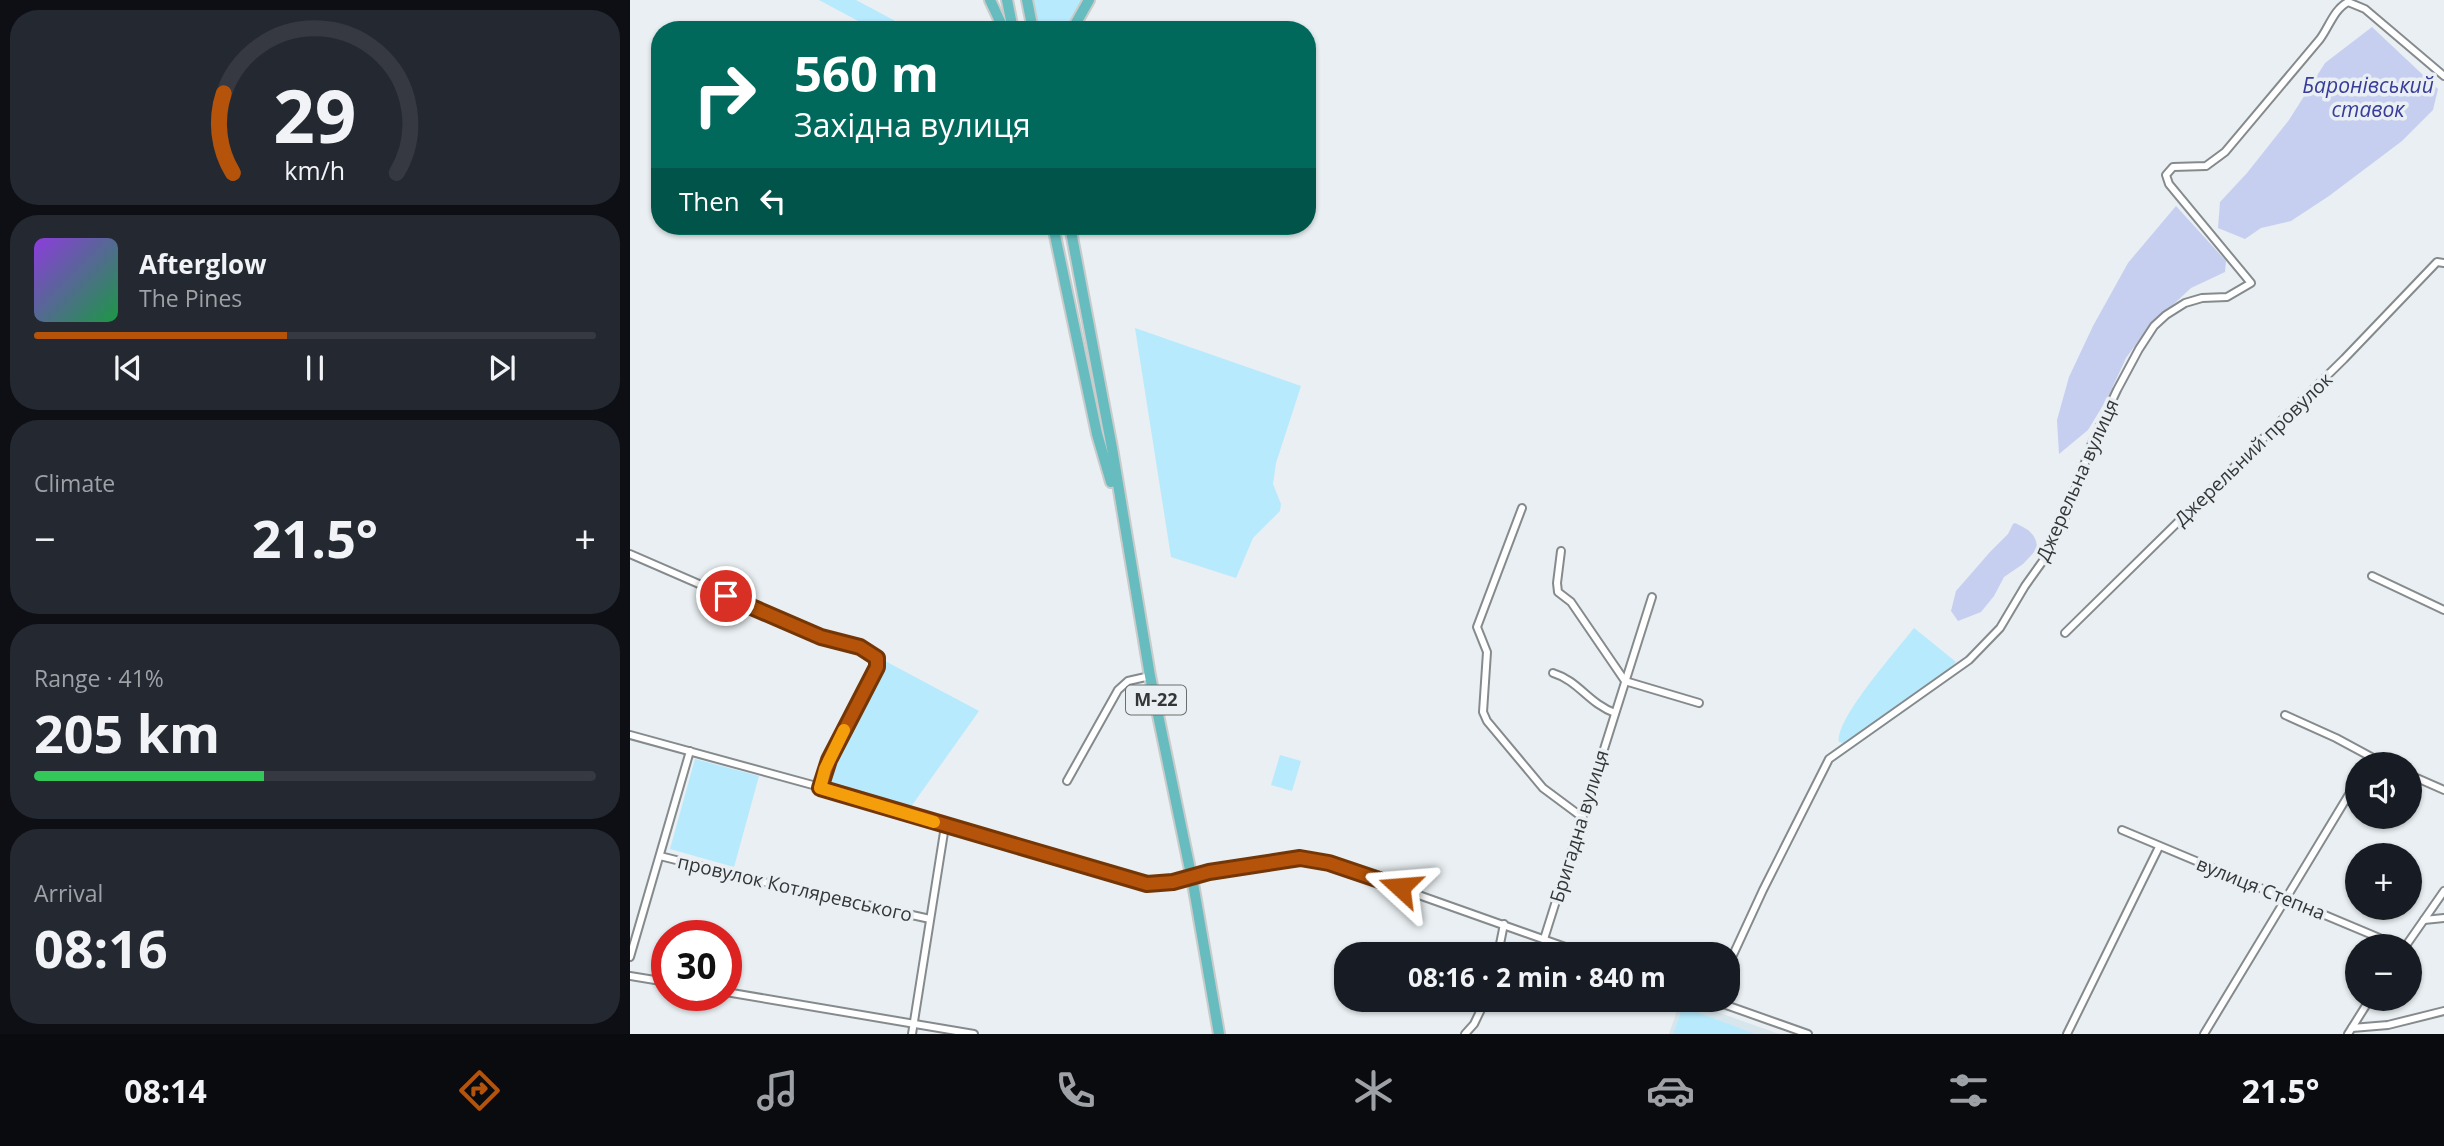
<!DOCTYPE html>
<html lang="en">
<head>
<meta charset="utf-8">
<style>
  body { margin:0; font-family:"Open Sans",sans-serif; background:#242831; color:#f1f3f6; height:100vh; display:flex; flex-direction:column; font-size:26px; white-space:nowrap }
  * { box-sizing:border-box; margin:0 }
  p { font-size:23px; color:#9ea1a6 }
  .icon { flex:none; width:38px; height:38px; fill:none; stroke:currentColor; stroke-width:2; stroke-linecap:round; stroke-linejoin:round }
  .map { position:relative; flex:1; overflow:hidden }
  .drawer { display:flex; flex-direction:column; gap:10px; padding:10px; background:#0d0f14; width:630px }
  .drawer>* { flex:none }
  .banner { position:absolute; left:21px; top:21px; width:665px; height:214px; border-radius:28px; box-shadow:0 2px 5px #0004; background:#00695c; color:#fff; overflow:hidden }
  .buttons { position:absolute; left:1715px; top:752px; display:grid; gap:14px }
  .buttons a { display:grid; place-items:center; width:77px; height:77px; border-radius:50%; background:#171b24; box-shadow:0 2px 5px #0004; font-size:35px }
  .speed { position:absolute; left:21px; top:920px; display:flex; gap:14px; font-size:35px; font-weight:700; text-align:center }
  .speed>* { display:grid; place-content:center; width:91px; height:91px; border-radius:50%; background:#171b24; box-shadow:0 2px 5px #0004; line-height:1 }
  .speed .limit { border:10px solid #d22; background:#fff; color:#111 }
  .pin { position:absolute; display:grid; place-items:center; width:60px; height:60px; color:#fff; margin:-30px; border:4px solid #fff; border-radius:50%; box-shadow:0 2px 7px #0007 }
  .me { position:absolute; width:77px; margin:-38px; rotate:289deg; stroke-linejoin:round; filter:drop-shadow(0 0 5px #0008) }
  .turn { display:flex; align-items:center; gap:24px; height:147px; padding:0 28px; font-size:32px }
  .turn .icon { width:91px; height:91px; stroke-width:2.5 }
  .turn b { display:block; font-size:49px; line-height:60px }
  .then { display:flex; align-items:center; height:66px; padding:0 28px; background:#0003; gap:14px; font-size:26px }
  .big { font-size:52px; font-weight:700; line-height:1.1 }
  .drawer .card { flex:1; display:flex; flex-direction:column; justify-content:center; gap:10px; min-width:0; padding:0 24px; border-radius:28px; background:#242831 }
  .drawer .dial { align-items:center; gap:0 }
  .dial svg { height:182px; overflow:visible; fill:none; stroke:#363941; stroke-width:7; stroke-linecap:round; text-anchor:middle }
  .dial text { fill:#f1f3f6; stroke:none }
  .song { display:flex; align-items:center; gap:21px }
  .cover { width:84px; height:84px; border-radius:10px; background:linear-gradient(135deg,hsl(270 70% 55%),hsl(140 70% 35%)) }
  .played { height:7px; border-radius:4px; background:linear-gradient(90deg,#b45309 45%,#363941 45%) }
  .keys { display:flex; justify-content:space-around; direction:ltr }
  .heat { display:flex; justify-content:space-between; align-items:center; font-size:38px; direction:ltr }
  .charge { height:10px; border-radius:5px; background:linear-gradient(90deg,#34c759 41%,#363941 0) }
  .trip { position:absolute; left:704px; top:942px; width:406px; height:70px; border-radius:28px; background:#171b24; box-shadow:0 2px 5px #0004; font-weight:700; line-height:70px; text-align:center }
  .tab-bar { display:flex; height:112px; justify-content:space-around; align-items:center; background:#090b0e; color:#9ea1a6 }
  .tab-bar .icon { width:49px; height:49px }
  .tab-bar .current { color:#b45309 }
  .tab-bar b { font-size:32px; color:#f1f3f6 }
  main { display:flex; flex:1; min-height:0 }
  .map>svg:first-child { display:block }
  .built { fill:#d7e6ec }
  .green { fill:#b7eafd }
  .water { fill:#c7cff0 }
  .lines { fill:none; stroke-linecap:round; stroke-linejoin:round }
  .minor-casing { stroke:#858b8d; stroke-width:10 }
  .trunk-casing { stroke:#cacbcb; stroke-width:14 }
  .minor { stroke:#fff; stroke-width:6 }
  .trunk { stroke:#66bcbe; stroke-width:10 }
  .route-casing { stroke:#753606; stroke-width:18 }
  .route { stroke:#b45309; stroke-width:12 }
  .slow { stroke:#f59e0b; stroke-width:12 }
  .labels { text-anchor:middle; stroke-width:7; stroke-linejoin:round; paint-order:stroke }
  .shield { fill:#e9eff2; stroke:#6a6e6f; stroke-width:2 }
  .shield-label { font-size:18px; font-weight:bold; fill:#343637 }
  .street-label { font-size:19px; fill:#343637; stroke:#e9eff2 }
  .water-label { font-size:21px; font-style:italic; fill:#373d99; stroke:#e9eff2 }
</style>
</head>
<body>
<main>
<section class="drawer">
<div class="card dial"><svg viewBox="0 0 100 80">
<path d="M14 69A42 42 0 1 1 86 69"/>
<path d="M14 69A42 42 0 0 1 10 34" stroke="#b45309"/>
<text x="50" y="56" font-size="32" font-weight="700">29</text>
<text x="50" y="72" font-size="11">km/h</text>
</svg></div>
<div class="card">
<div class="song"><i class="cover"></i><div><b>Afterglow</b><p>The Pines</p></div></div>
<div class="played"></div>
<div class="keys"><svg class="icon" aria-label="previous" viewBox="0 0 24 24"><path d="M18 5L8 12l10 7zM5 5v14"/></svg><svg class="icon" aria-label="pause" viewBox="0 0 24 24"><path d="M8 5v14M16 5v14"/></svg><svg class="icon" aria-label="next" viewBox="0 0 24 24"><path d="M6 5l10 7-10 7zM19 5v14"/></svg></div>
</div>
<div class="card"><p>Climate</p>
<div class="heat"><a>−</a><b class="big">21.5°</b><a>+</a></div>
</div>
<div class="card"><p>Range · 41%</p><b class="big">205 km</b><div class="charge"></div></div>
<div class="card"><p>Arrival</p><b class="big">08:16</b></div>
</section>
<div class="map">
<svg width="1814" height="1034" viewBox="0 0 1814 1034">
  <rect width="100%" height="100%" fill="#e9eff2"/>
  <path class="built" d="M1051 999 1149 1034H1039Z"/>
  <g class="green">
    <path d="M189 0H226L282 30H245Z"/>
    <path d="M403 0H455L438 30H408Z"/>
    <path d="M505 328 671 386 646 463 643 484 651 504 650 511 623 538 606 578 541 557Z"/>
    <path d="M1284 628 1326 662 1316 673 1223 737 1213 743 1209 742C1205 719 1268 649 1284 628Z"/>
    <path d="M255 661 349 711 280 808 200 786 196 776Z"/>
    <path d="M650 755 671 761 662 791 641 785Z"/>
    <path d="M65 759 129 776 104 867 40 849Z"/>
    <path d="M1053 1007 1125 1034H1043Z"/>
  </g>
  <g class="water">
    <path d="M1742 27 1808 89 1803 110 1772 141 1699 196 1661 221 1631 228 1615 239 1588 228 1590 202 1617 173 1659 120 1695 63Z"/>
    <path d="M1546 206 1596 261 1595 272 1561 288 1517 329 1496 358 1478 397 1458 430 1429 454 1427 420 1439 377 1463 326 1498 263Z"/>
    <path d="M1385 523C1398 529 1407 534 1407 549L1393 564 1374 577 1364 596 1351 612 1328 621 1321 611 1326 591 1360 552 1378 534 1383 524Z"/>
  </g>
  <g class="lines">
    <defs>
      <g id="minor">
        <path d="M892 508 847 627 857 652 853 712 857 721 913 788 952 817"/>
        <path d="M931 551 927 583 928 592 941 602 995 681 1069 703"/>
        <path d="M0 554 191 637 230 647 247 658V667L199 760 190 787"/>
        <path d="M1742 576 1814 610"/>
        <path d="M1435 633 1714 359 1807 262 1814 263"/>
        <path d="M923 673C949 681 958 703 985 713"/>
        <path d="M1655 715 1706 738 1756 765"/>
        <path d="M0 735 190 787 315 826 517 884C538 884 556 878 576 873 610 864 656 854 690 860L955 954"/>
        <path d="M1780 775 1814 790"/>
        <path d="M437 781 488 690 498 681 520 676"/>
        <path d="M1492 830 1771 947"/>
        <path d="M30 856 142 884 300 919"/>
        <path d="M1794 920 1814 918"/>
        <path d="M914 939 1022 597"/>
        <path d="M1775 947 1814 891"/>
        <path d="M868 954 874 924"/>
        <path d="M0 957 60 751"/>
        <path d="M1097 968 1133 890 1199 759 1339 660 1370 628 1395 586 1420 551 1438 510 1462 443 1487 390 1509 349 1524 326 1536 315 1555 303 1572 298 1597 297 1621 283 1539 184 1536 175 1543 167 1576 166 1595 152 1690 39C1699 27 1704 9 1718 2L1735 9 1814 76"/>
        <path d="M0 976 37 982"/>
        <path d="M96 992 344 1034"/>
        <path d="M1079 999 1178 1034"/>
        <path d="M1722 1028 1758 1025 1814 1011"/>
        <path d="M282 1034 315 826"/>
        <path d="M835 1034 844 1024 856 999"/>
        <path d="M1437 1034 1529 847"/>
        <path d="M1574 1034 1727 781"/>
        <path d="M1718 1034 1740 999"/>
      </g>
      <g id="trunk">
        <path d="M360 0 374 30"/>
        <path d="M377 0 383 30"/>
        <path d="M397 0 403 30"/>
        <path d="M442 30 459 0"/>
        <path d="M423 226 467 434 481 482"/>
        <path d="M440 226 482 448 520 676 564 889 589 1034"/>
      </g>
    </defs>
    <use href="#minor" class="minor-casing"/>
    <use href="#trunk" class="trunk-casing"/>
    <use href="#minor" class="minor"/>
    <use href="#trunk" class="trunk"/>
  </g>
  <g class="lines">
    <defs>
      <path id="route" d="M96 596 191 637 230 647 247 658V667L199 760 190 788 517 884 543 882 579 872 670 858 699 863 770 887"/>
    </defs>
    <use href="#route" class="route-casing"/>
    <use href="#route" class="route"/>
    <path class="slow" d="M214 730 195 769 190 788 304 822"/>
  </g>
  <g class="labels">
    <rect class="shield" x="496" y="685.5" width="60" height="29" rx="5"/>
    <g class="shield-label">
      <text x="526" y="706">М-22</text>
    </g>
    <g class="street-label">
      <text transform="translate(1623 449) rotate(-44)" y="7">Джерельний провулок</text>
      <text transform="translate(1447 480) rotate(-66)" y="7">Джерельна вулиця</text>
      <text transform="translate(949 826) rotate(-73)" y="7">Бригадна вулиця</text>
      <text transform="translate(165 888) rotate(13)" y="7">провулок Котляревського</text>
      <text transform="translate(1631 888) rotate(22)" y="7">вулиця Степна</text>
    </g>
    <g class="water-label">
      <text x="1738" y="93">Баронівський<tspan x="1738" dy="24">ставок</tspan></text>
    </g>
  </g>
</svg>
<div class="buttons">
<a><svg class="icon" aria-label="sound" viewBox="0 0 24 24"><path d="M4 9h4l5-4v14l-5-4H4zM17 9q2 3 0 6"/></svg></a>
<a>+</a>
<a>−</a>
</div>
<div class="speed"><div class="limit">30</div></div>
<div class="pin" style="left:96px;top:596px;background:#d93025"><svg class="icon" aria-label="arrive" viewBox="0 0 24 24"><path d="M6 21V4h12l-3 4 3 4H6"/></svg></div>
<svg class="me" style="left:770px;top:887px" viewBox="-20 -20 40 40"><path d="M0-17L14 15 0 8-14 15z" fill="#b45309" stroke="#fff" stroke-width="4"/></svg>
<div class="trip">08:16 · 2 min · 840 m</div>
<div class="banner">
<div class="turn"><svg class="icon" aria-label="right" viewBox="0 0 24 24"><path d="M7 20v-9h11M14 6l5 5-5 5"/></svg><div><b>560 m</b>Західна вулиця</div></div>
<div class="then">Then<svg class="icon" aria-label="left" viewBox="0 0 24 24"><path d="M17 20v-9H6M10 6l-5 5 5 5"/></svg></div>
</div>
</div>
</main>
<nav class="tab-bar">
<b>08:14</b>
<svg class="icon current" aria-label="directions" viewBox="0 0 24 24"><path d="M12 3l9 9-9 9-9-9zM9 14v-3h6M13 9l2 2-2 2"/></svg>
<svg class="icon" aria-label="music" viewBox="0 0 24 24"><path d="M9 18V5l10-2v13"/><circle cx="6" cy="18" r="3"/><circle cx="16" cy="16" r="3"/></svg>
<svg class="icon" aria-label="phone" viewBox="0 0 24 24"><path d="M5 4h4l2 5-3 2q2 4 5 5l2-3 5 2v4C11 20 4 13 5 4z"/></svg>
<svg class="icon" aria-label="climate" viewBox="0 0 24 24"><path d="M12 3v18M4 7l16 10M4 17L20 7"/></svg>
<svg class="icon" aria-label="car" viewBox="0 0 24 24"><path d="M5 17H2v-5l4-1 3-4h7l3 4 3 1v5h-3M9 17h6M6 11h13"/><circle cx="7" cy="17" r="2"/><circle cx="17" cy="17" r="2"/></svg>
<svg class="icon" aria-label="filters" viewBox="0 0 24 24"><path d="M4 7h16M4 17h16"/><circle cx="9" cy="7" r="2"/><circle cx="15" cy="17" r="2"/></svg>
<b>21.5°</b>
</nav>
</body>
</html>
